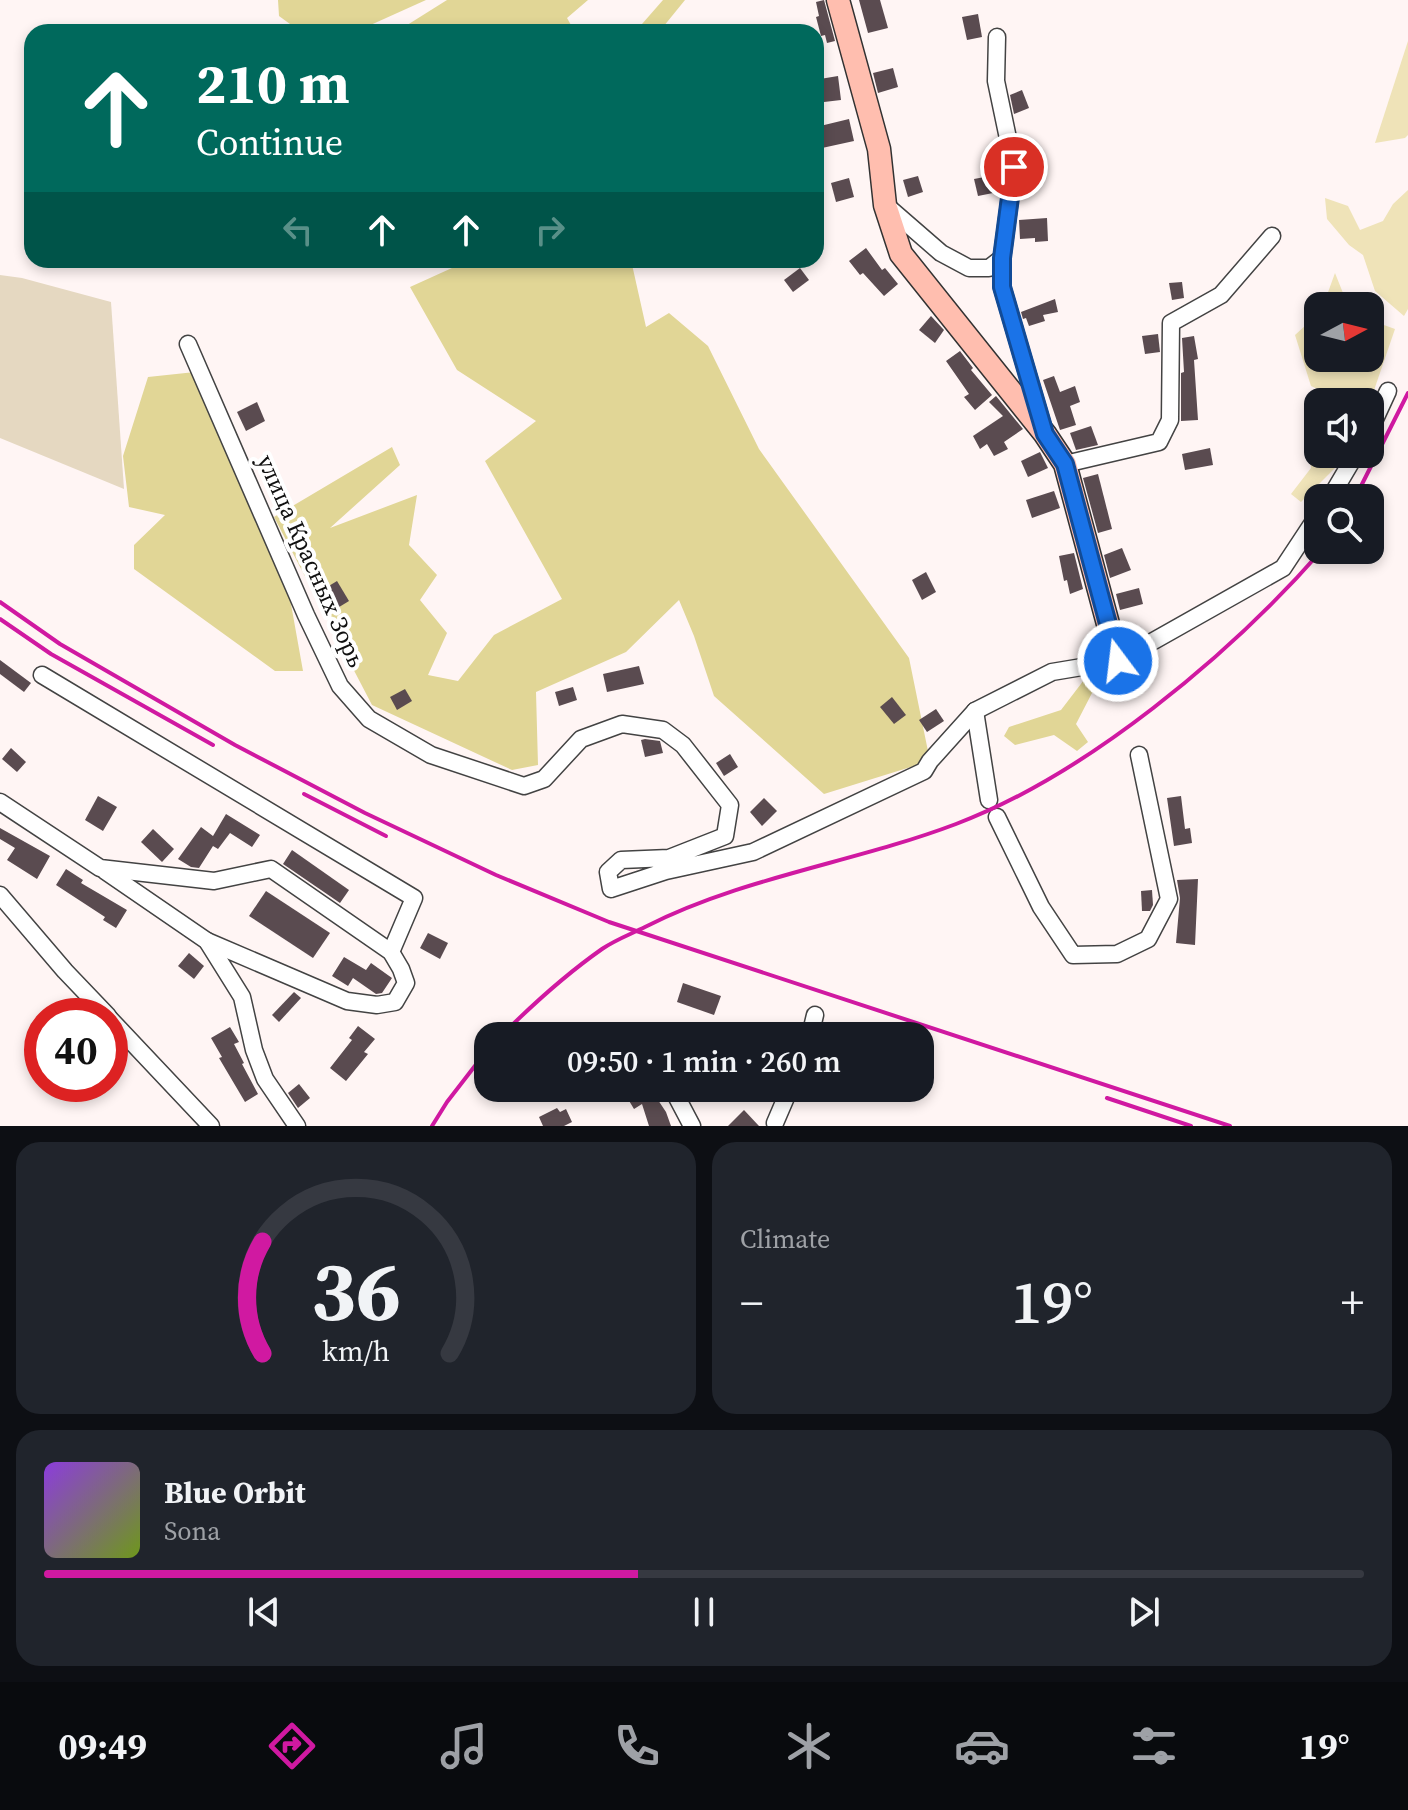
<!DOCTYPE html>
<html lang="en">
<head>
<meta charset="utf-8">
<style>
  body { margin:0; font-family:"Source Serif 4",serif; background:#20242c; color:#f1f3f6; height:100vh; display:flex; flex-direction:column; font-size:30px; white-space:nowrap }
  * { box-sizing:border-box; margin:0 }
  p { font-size:26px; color:#9ea1a6 }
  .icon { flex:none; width:44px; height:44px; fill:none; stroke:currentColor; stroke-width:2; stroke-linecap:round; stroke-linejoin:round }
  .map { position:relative; height:1126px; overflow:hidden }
  .panel { display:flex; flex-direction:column; gap:16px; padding:16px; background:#0d0f14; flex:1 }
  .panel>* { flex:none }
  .hud { position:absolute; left:24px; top:24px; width:800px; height:244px; border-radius:24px; box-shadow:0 4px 12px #0003; background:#00695c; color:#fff; overflow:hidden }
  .needle { width:52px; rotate:83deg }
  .tools { position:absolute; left:1304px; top:292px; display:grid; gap:16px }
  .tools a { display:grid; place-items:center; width:80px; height:80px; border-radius:16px; background:#171b24; box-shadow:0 4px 12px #0003; font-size:40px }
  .speed { position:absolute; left:24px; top:998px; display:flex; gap:16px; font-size:40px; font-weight:700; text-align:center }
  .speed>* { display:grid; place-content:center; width:104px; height:104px; border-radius:50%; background:#171b24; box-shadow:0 4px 12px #0003; line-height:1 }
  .speed .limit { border:12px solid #d22; background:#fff; color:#111 }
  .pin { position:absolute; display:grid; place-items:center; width:68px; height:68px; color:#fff; margin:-34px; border:4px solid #fff; border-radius:50%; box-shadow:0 2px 8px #0007 }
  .me { position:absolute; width:88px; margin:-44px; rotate:345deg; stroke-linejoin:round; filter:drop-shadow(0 0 6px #0008) }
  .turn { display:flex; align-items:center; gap:28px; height:168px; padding:0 40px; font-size:36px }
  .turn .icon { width:104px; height:104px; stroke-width:2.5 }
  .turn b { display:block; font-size:56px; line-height:68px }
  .lanes { display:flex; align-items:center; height:76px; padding:0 40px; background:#0003; justify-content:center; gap:40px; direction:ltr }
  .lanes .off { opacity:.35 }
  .big { font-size:60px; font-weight:600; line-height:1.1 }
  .panel .tile { flex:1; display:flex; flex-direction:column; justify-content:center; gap:12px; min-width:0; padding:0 28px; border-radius:24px; background:#20242c }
  .panel .dial { align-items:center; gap:0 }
  .dial svg { height:208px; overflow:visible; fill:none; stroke:#363941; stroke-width:7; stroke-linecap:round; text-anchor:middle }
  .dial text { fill:#f1f3f6; stroke:none }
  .song { display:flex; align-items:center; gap:24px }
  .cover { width:96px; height:96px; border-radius:12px; background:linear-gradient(135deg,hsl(270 70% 55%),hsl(80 70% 35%)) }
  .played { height:8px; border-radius:4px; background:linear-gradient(90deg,#d019a1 45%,#363941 45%) }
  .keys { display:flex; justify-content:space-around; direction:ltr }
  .heat { display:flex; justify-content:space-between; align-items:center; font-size:44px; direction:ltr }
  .panel .tiles { flex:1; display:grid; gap:16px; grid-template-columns:1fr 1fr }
  .tile:last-child { grid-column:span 2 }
  .trip { position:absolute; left:474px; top:1022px; width:460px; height:80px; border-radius:24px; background:#171b24; box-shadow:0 4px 12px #0003; font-weight:600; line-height:80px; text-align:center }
  .tab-bar { display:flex; height:128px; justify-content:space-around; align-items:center; background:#090b0e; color:#9ea1a6 }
  .tab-bar .icon { width:56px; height:56px }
  .tab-bar .selected { color:#d019a1 }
  .tab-bar b { font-size:36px; color:#f1f3f6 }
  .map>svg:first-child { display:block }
  .green { fill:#efe3b8 }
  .forest { fill:#e1d696 }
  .cemetery { fill:#e5d8c1 }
  .building { fill:#5a4b50 }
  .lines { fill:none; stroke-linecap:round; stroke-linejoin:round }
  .street-casing { stroke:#434343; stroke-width:19 }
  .secondary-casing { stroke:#323232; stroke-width:25 }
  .street { stroke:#fff; stroke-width:16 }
  .secondary { stroke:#ffbeaf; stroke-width:22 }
  .rail { stroke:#d019a1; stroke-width:4 }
  .route-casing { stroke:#114b97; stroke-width:20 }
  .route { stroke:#1a73e8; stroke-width:14 }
  .labels { text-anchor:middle; stroke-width:8; stroke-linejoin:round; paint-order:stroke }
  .street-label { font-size:24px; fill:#101010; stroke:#fff }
</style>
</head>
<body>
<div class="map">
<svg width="1408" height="1126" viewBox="0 0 1408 1126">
  <rect width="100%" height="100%" fill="#fff5f4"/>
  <g class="green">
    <path d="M1408 41V135L1405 138 1375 143Z"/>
    <path d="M1408 190V309L1404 316 1375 291 1363 255 1349 245 1327 219 1325 198 1348 206 1360 230 1383 221 1393 204Z"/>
    <path d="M1335 273 1343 293 1355 306H1323Z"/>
    <path d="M1318 314V358H1370V320L1395 329 1370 402H1322L1330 395 1311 386 1295 335Z"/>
    <path d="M1318 405V454H1343L1335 468 1301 502 1291 494 1311 468 1304 415Z"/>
  </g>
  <g class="forest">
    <path d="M278 0H426L355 32H301L279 16Z"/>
    <path d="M447 0H588L567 18 575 32H396Z"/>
    <path d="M663 0H685L659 32H635Z"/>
    <path d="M462 260H631L646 327 669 313 708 346 759 449 909 658 930 761 824 794 714 696 694 636 679 600 626 652 536 692 538 765 512 770 372 705 274 517 392 447 400 465 330 528 417 495 409 545 437 575 420 600 447 633 428 675 458 681 494 635 562 599 485 461 536 421 457 370 410 287 463 263Z"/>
    <path d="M195 372 289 593 303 671H275L134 569V545L165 515 129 507 123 456 148 377Z"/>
    <path d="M1087 676H1105L1101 690 1092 693 1076 724 1088 742 1077 751 1054 735 1015 745 1004 736 1009 727 1061 710Z"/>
  </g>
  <path class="cemetery" d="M0 275 22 278 111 302 124 489 0 438Z"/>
  <g class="building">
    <path d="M824 0 835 41 827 43 825 35 821 36 816 17 819 16 816 2Z"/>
    <path d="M859 0H880L888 28 868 33Z"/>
    <path d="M978 14 982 37 967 40 962 17Z"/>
    <path d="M893 68 898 87 878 93 873 73Z"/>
    <path d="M838 76 841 100 824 102 820 79Z"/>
    <path d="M1022 90 1029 108 1014 114 1010 95Z"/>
    <path d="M849 119 854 141 822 148 816 127Z"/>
    <path d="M1045 155 1047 173 1028 176 1026 158Z"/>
    <path d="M995 175 998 192 978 196 974 179Z"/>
    <path d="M918 176 923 192 908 197 903 180Z"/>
    <path d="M849 178 854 197 836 202 831 183Z"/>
    <path d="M1047 218 1048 241 1035 242V238L1020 239 1019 220Z"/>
    <path d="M866 248 882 270 885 268 898 284 884 296 863 273 860 275 849 261Z"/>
    <path d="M800 268 809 280 793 292 784 280Z"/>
    <path d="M1182 282 1184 298 1172 300 1169 283Z"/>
    <path d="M1055 299 1058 312 1043 315 1045 321 1029 326 1026 318 1023 319 1021 312Z"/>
    <path d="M931 316 944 330 935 343 919 330Z"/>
    <path d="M1158 334 1160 352 1145 354 1142 336Z"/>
    <path d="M1194 336 1198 359 1194 360 1198 420 1181 421V373L1184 372 1182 338Z"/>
    <path d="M960 351 973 368 971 370 992 395 975 410 964 397 969 394 946 361Z"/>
    <path d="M1054 376 1060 392 1075 386 1080 402 1070 406 1076 425 1060 430 1043 380Z"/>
    <path d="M996 396 1023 429 1004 442 1008 449 994 456 987 444 980 449 973 436 1003 416 989 402Z"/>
    <path d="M257 402 265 421 246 431 237 412Z"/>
    <path d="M1091 426 1098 445 1076 450 1070 433Z"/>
    <path d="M1210 448 1213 465 1185 470 1182 454Z"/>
    <path d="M1040 452 1048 468 1028 477 1021 461Z"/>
    <path d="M1098 474 1112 529 1098 533 1083 478Z"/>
    <path d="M1054 491 1060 508 1032 518 1026 500Z"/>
    <path d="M1122 548 1131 570 1110 578 1104 555Z"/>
    <path d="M1074 553 1083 589 1070 594 1067 580 1064 581 1059 556Z"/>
    <path d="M926 572 936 592 922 600 912 580Z"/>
    <path d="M337 581 349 601 331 612 319 592Z"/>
    <path d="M1139 588 1143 604 1120 610 1116 594Z"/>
    <path d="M0 660 31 683 24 692 0 674Z"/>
    <path d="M639 666 644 684 607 692 603 674Z"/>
    <path d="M573 687 577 700 559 706 555 692Z"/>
    <path d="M405 689 412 701 397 710 390 697Z"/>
    <path d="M892 697 906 715 894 724 880 707Z"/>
    <path d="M936 709 944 721 927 732 919 720Z"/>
    <path d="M645 739 660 741 663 753 645 757 641 740Z"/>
    <path d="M11 748 26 762 17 772 2 759Z"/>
    <path d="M730 754 738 767 724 776 716 763Z"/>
    <path d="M98 796 117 807 103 831 85 820Z"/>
    <path d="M1181 796 1185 829 1190 828 1192 843 1174 846 1167 798Z"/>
    <path d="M764 798 777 811 762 826 750 812Z"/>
    <path d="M226 814 260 835 252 847 230 833 218 849 213 846 199 868 191 867 178 859 201 827 213 836Z"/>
    <path d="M0 828 50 856 37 879 7 860 15 848 0 839Z"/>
    <path d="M153 829 174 849 162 862 141 842Z"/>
    <path d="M292 850 349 890 340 903 283 864Z"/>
    <path d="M66 869 83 880 81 883 127 910 116 928 103 920 105 917 56 885Z"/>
    <path d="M1198 879 1195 945 1176 943 1180 898 1177 880Z"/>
    <path d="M1152 890 1153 905 1150 911H1142L1141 891Z"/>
    <path d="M266 891 330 933 313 958 249 916Z"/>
    <path d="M428 933 448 943 440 959 420 948Z"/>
    <path d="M189 953 204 966 194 979 178 966Z"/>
    <path d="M344 957 366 970 371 963 392 978 382 993 376 994 353 978 348 986 332 976Z"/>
    <path d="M683 983 721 996 714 1015 677 1002Z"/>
    <path d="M294 992 301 998 279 1022 272 1015Z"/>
    <path d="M358 1026 375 1039 364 1052 368 1054 346 1081 330 1068 352 1040 349 1038Z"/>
    <path d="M230 1027 239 1042 234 1044 244 1063 242 1064 258 1094 245 1102 219 1058 222 1057 211 1038Z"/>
    <path d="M299 1084 310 1098 298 1108 288 1093Z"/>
    <path d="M635 1088H650L666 1112 671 1126H649L642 1104 634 1109 625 1094Z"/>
    <path d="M557 1108 560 1112 566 1109 572 1122 564 1126H543L539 1117Z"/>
    <path d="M744 1110 759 1126H728Z"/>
  </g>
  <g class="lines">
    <defs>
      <g id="street">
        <path d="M997 37 996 81 1014 167 1002 258V287L1043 427"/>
        <path d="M888 207 941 253 969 268H989L1002 258"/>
        <path d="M188 344 306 615 340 686 369 719 431 755 524 786 544 779 581 739 622 724 663 730 683 745 730 805 725 836 669 858 621 860 608 872 611 889 666 871 753 852 924 771 930 761 975 711 1052 672 1118 661 1283 568 1318 515"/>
        <path d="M1370 430 1388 391"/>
        <path d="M1065 464 1159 442 1170 420 1171 323 1221 295 1272 236"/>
        <path d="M1330 498 1356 454"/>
        <path d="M42 675 414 898 391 952"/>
        <path d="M975 711 989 800"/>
        <path d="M0 802 100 868 214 881 271 869 391 952 401 969 406 983 395 1002 377 1005 347 1001 207 941"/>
        <path d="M997 817 1041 907 1073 955 1117 954 1148 939 1169 899 1139 755"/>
        <path d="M105 871 207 941 242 997 254 1050 265 1079 297 1126"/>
        <path d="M0 895 65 971 108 1016"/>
        <path d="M110 1019 211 1126"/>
        <path d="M810 1036 815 1015"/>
        <path d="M672 1088 692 1126"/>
        <path d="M775 1123 790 1088"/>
      </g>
      <path id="secondary" d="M838 0 879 149 885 205 901 254 1045 434 1065 464 1118 661"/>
    </defs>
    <use href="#street" class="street-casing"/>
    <use href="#secondary" class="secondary-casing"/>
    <use href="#street" class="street"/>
    <use href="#secondary" class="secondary"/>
    <g class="rail">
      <path d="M1355 498 1408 393"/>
      <path d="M0 602 60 644 235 745 365 813 496 875 609 922 1230 1126"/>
      <path d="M0 619 51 654 213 745"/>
      <path d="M304 794 386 836"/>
      <path d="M501 1036C532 1005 565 975 602 949 615 940 631 934 645 927 743 877 853 863 956 824 1086 775 1230 655 1322 550"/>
      <path d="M1107 1098 1191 1126"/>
      <path d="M432 1126 447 1102 488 1049"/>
    </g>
  </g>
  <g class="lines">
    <defs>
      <path id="route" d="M1014 167 1002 258V287L1045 434 1065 464 1118 661"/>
    </defs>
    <use href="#route" class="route-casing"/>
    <use href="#route" class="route"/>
  </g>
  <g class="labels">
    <g class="street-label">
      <text transform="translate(311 561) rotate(66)" y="8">улица Красных Зорь</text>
    </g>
  </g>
</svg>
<div class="tools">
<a><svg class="needle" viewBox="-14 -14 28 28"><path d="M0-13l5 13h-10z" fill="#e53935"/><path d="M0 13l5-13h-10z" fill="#9ea1a6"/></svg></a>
<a><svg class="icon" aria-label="sound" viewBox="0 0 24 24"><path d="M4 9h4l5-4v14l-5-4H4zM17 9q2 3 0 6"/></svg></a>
<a><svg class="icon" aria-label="search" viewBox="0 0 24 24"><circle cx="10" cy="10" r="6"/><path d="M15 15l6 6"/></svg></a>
</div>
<div class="speed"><div class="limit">40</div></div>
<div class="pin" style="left:1014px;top:167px;background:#d93025"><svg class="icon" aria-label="arrive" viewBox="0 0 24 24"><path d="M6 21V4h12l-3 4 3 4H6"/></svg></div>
<svg class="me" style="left:1118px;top:661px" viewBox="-20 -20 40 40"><circle r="17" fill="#1a73e8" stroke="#fff" stroke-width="3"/><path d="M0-11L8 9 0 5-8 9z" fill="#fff"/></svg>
<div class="trip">09:50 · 1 min · 260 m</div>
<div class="hud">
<div class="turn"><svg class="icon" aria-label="ahead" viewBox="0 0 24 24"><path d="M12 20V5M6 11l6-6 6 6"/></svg><div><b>210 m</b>Continue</div></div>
<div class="lanes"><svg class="icon off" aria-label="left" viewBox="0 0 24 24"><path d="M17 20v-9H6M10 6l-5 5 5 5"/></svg><svg class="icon" aria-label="ahead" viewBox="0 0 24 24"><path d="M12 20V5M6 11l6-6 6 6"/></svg><svg class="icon" aria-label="ahead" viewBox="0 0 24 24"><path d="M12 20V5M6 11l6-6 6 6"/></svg><svg class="icon off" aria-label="right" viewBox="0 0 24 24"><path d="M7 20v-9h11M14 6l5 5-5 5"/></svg></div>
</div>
</div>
<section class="panel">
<div class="tiles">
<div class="tile dial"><svg viewBox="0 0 100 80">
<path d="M14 69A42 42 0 1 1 86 69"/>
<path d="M14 69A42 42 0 0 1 14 26" stroke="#d019a1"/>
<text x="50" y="56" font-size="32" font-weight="700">36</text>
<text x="50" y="72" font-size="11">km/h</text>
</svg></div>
<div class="tile"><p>Climate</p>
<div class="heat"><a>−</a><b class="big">19°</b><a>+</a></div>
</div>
<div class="tile">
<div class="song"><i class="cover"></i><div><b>Blue Orbit</b><p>Sona</p></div></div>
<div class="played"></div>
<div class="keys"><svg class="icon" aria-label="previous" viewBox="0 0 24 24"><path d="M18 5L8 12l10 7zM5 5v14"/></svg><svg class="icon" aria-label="pause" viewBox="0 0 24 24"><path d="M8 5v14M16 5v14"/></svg><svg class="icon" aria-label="next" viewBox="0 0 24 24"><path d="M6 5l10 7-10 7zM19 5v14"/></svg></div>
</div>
</div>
</section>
<nav class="tab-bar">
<b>09:49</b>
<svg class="icon selected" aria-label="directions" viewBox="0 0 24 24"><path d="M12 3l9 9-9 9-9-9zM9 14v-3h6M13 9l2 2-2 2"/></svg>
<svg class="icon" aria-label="music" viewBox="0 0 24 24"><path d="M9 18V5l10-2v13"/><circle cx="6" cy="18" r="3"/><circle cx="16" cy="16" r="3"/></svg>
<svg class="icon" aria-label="phone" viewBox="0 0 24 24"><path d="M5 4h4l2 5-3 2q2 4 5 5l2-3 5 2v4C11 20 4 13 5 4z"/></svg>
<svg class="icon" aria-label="climate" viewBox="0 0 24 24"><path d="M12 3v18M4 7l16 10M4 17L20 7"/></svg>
<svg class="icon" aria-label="car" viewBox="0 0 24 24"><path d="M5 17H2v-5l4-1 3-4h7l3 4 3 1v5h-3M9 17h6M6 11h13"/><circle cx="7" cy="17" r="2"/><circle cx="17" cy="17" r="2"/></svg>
<svg class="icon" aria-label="filters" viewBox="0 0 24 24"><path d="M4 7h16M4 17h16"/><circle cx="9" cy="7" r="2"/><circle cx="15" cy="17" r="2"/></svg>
<b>19°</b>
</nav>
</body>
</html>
